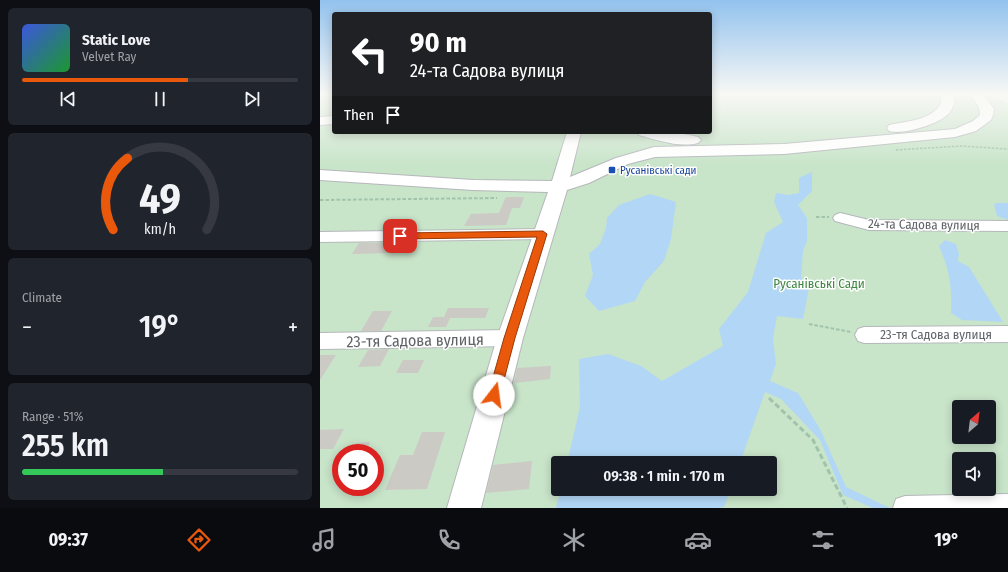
<!DOCTYPE html>
<html lang="en">
<head>
<meta charset="utf-8">
<style>
  body { margin:0; font-family:"Fira Sans Condensed",sans-serif; background:#20242c; color:#f1f3f6; height:100vh; display:flex; flex-direction:column; font-size:15px; white-space:nowrap }
  * { box-sizing:border-box; margin:0 }
  p { font-size:13px; color:#9ea1a6 }
  .icon { flex:none; width:22px; height:22px; fill:none; stroke:currentColor; stroke-width:2; stroke-linecap:round; stroke-linejoin:round }
  .map { position:relative; flex:1; overflow:hidden }
  .side { display:flex; flex-direction:column; gap:8px; padding:8px; background:#0d0f14; width:320px }
  .side>* { flex:none }
  .hud { position:absolute; left:12px; top:12px; width:380px; height:122px; border-radius:4px; box-shadow:0 2px 10px #0003; background:#202124; color:#fff; overflow:hidden }
  .needle { width:26px; rotate:28deg }
  .controls { position:absolute; left:632px; top:400px; display:grid; gap:8px }
  .controls a { display:grid; place-items:center; width:44px; height:44px; border-radius:4px; background:#171b24; box-shadow:0 2px 10px #0003; font-size:20px }
  .speed { position:absolute; left:12px; top:444px; display:flex; gap:8px; font-size:20px; font-weight:700; text-align:center }
  .speed>* { display:grid; place-content:center; width:52px; height:52px; border-radius:50%; background:#171b24; box-shadow:0 2px 10px #0003; line-height:1 }
  .speed .limit { border:6px solid #d22; background:#fff; color:#111 }
  .pin { position:absolute; display:grid; place-items:center; width:34px; height:34px; color:#fff; margin:-17px; border-radius:8px; box-shadow:0 2px 6px #0006 }
  .me { position:absolute; width:44px; margin:-22px; rotate:15deg; stroke-linejoin:round; filter:drop-shadow(0 0 3px #0008) }
  .turn { display:flex; align-items:center; gap:14px; height:84px; padding:0 12px; font-size:18px }
  .turn .icon { width:52px; height:52px; stroke-width:2.5 }
  .turn b { display:block; font-size:28px; line-height:34px }
  .then { display:flex; align-items:center; height:38px; padding:0 12px; background:#0003; gap:8px; font-size:15px }
  .big { font-size:30px; font-weight:600; line-height:1.1 }
  .side .widget { flex:1; display:flex; flex-direction:column; justify-content:center; gap:6px; min-width:0; padding:0 14px; border-radius:6px; background:#20242c }
  .side .dial { align-items:center; gap:0 }
  .dial svg { height:104px; overflow:visible; fill:none; stroke:#363941; stroke-width:7; stroke-linecap:round; text-anchor:middle }
  .dial text { fill:#f1f3f6; stroke:none }
  .song { display:flex; align-items:center; gap:12px }
  .cover { width:48px; height:48px; border-radius:6px; background:linear-gradient(135deg,hsl(230 70% 55%),hsl(130 70% 35%)) }
  .played { height:4px; border-radius:2px; background:linear-gradient(90deg,#ea580c 60%,#363941 60%) }
  .keys { display:flex; justify-content:space-around; direction:ltr }
  .heat { display:flex; justify-content:space-between; align-items:center; font-size:22px; direction:ltr }
  .charge { height:6px; border-radius:3px; background:linear-gradient(90deg,#34c759 51%,#363941 0) }
  .trip { position:absolute; left:231px; top:456px; width:226px; height:40px; border-radius:4px; background:#171b24; box-shadow:0 2px 10px #0003; font-weight:600; line-height:40px; text-align:center }
  .menu { display:flex; height:64px; justify-content:space-around; align-items:center; background:#090b0e; color:#9ea1a6 }
  .menu .icon { width:28px; height:28px }
  .menu .on { color:#ea580c }
  .menu b { font-size:18px; color:#f1f3f6 }
  main { display:flex; flex:1; min-height:0 }
  .map>svg:first-child { display:block }
  .green { fill:#c8e4c9; fill-rule:evenodd }
  .water { fill:#b2d7f6 }
  .building { fill:#cccac5 }
  .lines { fill:none; stroke-linecap:round; stroke-linejoin:round }
  .minor-casing { stroke:#b5b8bb; stroke-width:2 }
  .secondary-casing { stroke:#b5b7bb; stroke-width:2 }
  .path-far2 { stroke:#a1c3ab; stroke-width:1.5; stroke-dasharray:2.5 1.5; stroke-linecap:butt }
  .path-far1 { stroke:#a1c3ab; stroke-width:2; stroke-dasharray:3.5 2; stroke-linecap:butt }
  .path { stroke:#a1c3ab; stroke-width:3; stroke-dasharray:5.5 3; stroke-linecap:butt }
  .minor { fill:#fff; fill-rule:evenodd }
  .secondary { fill:#fff; fill-rule:evenodd }
  .route { fill:#ea580c; stroke:#983908 }
  .transit-dot { fill:#1a4fb4; stroke:#fff; stroke-width:1.5 }
  .labels { text-anchor:middle; stroke-width:3; stroke-linejoin:round; paint-order:stroke }
  .far-transit-label { font-size:11px; fill:#164399; stroke:#fff; text-anchor:start }
  .street-label { font-size:13px; fill:#606367; stroke:#fff }
  .park-label { font-size:13px; fill:#418545; stroke:#fff }
  .near-street-label { font-size:16px; fill:#606367; stroke:#fff }
</style>
</head>
<body>
<main>
<section class="side">
<div class="widget">
<div class="song"><i class="cover"></i><div><b>Static Love</b><p>Velvet Ray</p></div></div>
<div class="played"></div>
<div class="keys"><svg class="icon" aria-label="previous" viewBox="0 0 24 24"><path d="M18 5L8 12l10 7zM5 5v14"/></svg><svg class="icon" aria-label="pause" viewBox="0 0 24 24"><path d="M8 5v14M16 5v14"/></svg><svg class="icon" aria-label="next" viewBox="0 0 24 24"><path d="M6 5l10 7-10 7zM19 5v14"/></svg></div>
</div>
<div class="widget dial"><svg viewBox="0 0 100 80">
<path d="M14 69A42 42 0 1 1 86 69"/>
<path d="M14 69A42 42 0 0 1 25 14" stroke="#ea580c"/>
<text x="50" y="56" font-size="32" font-weight="700">49</text>
<text x="50" y="72" font-size="11">km/h</text>
</svg></div>
<div class="widget"><p>Climate</p>
<div class="heat"><a>−</a><b class="big">19°</b><a>+</a></div>
</div>
<div class="widget"><p>Range · 51%</p><b class="big">255 km</b><div class="charge"></div></div>
</section>
<div class="map">
<svg width="688" height="508" viewBox="0 0 688 508">
  <rect width="100%" height="100%" fill="#f0efe9"/>
  <path class="green" d="M0 94H14V132H390V94H667L688 103V508H0ZM639 407H669V437H639ZM21 453H55V487H21ZM639 459H669V489H639ZM238 463H450V489H238Z"/>
  <g class="water">
    <path d="M492 172V191L478 205 487 218V241L483 251 481 278 490 283 483 319 457 316 453 339 456 364 450 381 478 393 500 429 526 487 570 508H553L523 495 500 440 461 399 445 392 420 463H247L260 407 259 359 288 354 321 366 342 381 403 346 399 329 428 292 446 233 463 222 454 202 456 193 468 195 479 193V178Z"/>
    <path d="M330 194 356 202 351 239 344 261 325 282 315 301 279 311 265 296 273 275 269 254 280 244 286 228 287 218 299 205Z"/>
    <path d="M676 203H688V220L677 216 674 205Z"/>
    <path d="M625 240 636 244 639 254 638 261 649 267 683 322 642 320 631 313C632 285 630 272 619 246Z"/>
    <path d="M241 489H411L404 507 397 508H236Z"/>
  </g>
  <g class="building">
    <path d="M186 197H204L200 208H192L186 225 144 226 151 214 179 213Z"/>
    <path d="M39 243H74L67 253 32 254Z"/>
    <path d="M128 308H169L165 318H130L126 327H108L113 317H124Z"/>
    <path d="M53 311H72L61 331H41Z"/>
    <path d="M69 349 60 366 38 367 48 350Z"/>
    <path d="M0 355H16L0 380Z"/>
    <path d="M83 360H104L98 373H76Z"/>
    <path d="M231 366 230 379 194 383 197 368Z"/>
    <path d="M24 429 13 449H0V430Z"/>
    <path d="M102 432H125L107 489 65 490 80 455H93Z"/>
    <path d="M50 442 45 453H31L36 443Z"/>
    <path d="M212 461 209 489 166 493 173 465Z"/>
  </g>
  <g class="lines">
    <defs>
      <g id="minor">
        <path d="M520 213 549 220 688 221V231L549 230 515 221 513 218 515 215Z"/>
        <path d="M223 229 228 230 230 234 228 238 223 239 0 242V232Z"/>
        <path d="M688 326V342L544 343 538 341 535 335 538 329 544 327Z"/>
        <path d="M190 330 196 332 199 338 196 344 190 346 0 349V333Z"/>
        <path d="M688 494V508H573L576 499 585 496Z"/>
      </g>
      <g id="secondary">
        <path d="M622 94H634C635 101 634 106 630 112 621 124 583 135 569 131L567 128 569 125C586 121 612 121 621 103Z"/>
        <path d="M650 94H663L674 109 673 115 671 120 656 131 635 137 464 154 335 157 308 164 269 183 247 190 203 338 161 508H127L177 338 228 192 153 190 0 180V170L153 180 232 181 247 132H261L250 177 296 158 334 147 464 144 635 129 653 121 660 115C660 105 655 102 650 94Z"/>
        <path d="M14 116V124L0 125V117Z"/>
        <path d="M317 132C337 132 359 132 378 137L381 140 378 143C360 148 337 140 319 135Z"/>
      </g>
    </defs>
    <use href="#minor" class="minor-casing"/>
    <use href="#secondary" class="secondary-casing"/>
    <path class="path-far2" d="M576 150 641 146 688 149"/>
    <g class="path-far1">
      <path d="M0 200 177 198"/>
      <path d="M496 217H509"/>
      <path d="M489 324 531 332"/>
    </g>
    <path class="path" d="M449 398 493 440 527 508"/>
    <use href="#minor" class="minor"/>
    <use href="#secondary" class="secondary"/>
  </g>
  <linearGradient id="sky" x2="0" y2="1"><stop stop-color="#92c2ee"/><stop offset="0.57" stop-color="#f8f8f5"/><stop offset="1" stop-color="#f8f8f5" stop-opacity="0"/></linearGradient>
  <rect width="688" height="165" fill="url(#sky)"/>
  <path class="route" d="M223 231 227 234 195 338 180 395 179 399 174 401 170 399 168 395 184 338 217 237 80 239 75 236 80 233Z"/>
  <rect class="transit-dot" x="288" y="166" width="8" height="8" rx="2"/>
  <g class="labels">
    <g class="far-transit-label">
      <text x="300" y="174">Русанівські сади</text>
    </g>
    <g class="street-label">
      <text transform="translate(604 224) rotate(1)" y="5">24-та Садова вулиця</text>
      <text x="616" y="339">23-тя Садова вулиця</text>
    </g>
    <g class="park-label">
      <text x="499" y="288">Русанівські Сади</text>
    </g>
    <g class="near-street-label">
      <text transform="translate(95 340) rotate(-1)" y="6">23-тя Садова вулиця</text>
    </g>
  </g>
</svg>
<div class="controls">
<a><svg class="needle" viewBox="-14 -14 28 28"><path d="M0-13l5 13h-10z" fill="#e53935"/><path d="M0 13l5-13h-10z" fill="#9ea1a6"/></svg></a>
<a><svg class="icon" aria-label="sound" viewBox="0 0 24 24"><path d="M4 9h4l5-4v14l-5-4H4zM17 9q2 3 0 6"/></svg></a>
</div>
<div class="speed"><div class="limit">50</div></div>
<div class="pin" style="left:80px;top:236px;background:#d93025"><svg class="icon" aria-label="arrive" viewBox="0 0 24 24"><path d="M6 21V4h12l-3 4 3 4H6"/></svg></div>
<svg class="me" style="left:174px;top:395px" viewBox="-20 -20 40 40"><circle r="19" fill="#fff"/><path d="M0-13L10 11 0 6-10 11z" fill="#ea580c"/></svg>
<div class="trip">09:38 · 1 min · 170 m</div>
<div class="hud">
<div class="turn"><svg class="icon" aria-label="left" viewBox="0 0 24 24"><path d="M17 20v-9H6M10 6l-5 5 5 5"/></svg><div><b>90 m</b>24-та Садова вулиця</div></div>
<div class="then">Then<svg class="icon" aria-label="arrive" viewBox="0 0 24 24"><path d="M6 21V4h12l-3 4 3 4H6"/></svg></div>
</div>
</div>
</main>
<nav class="menu">
<b>09:37</b>
<svg class="icon on" aria-label="directions" viewBox="0 0 24 24"><path d="M12 3l9 9-9 9-9-9zM9 14v-3h6M13 9l2 2-2 2"/></svg>
<svg class="icon" aria-label="music" viewBox="0 0 24 24"><path d="M9 18V5l10-2v13"/><circle cx="6" cy="18" r="3"/><circle cx="16" cy="16" r="3"/></svg>
<svg class="icon" aria-label="phone" viewBox="0 0 24 24"><path d="M5 4h4l2 5-3 2q2 4 5 5l2-3 5 2v4C11 20 4 13 5 4z"/></svg>
<svg class="icon" aria-label="climate" viewBox="0 0 24 24"><path d="M12 3v18M4 7l16 10M4 17L20 7"/></svg>
<svg class="icon" aria-label="car" viewBox="0 0 24 24"><path d="M5 17H2v-5l4-1 3-4h7l3 4 3 1v5h-3M9 17h6M6 11h13"/><circle cx="7" cy="17" r="2"/><circle cx="17" cy="17" r="2"/></svg>
<svg class="icon" aria-label="filters" viewBox="0 0 24 24"><path d="M4 7h16M4 17h16"/><circle cx="9" cy="7" r="2"/><circle cx="15" cy="17" r="2"/></svg>
<b>19°</b>
</nav>
</body>
</html>
